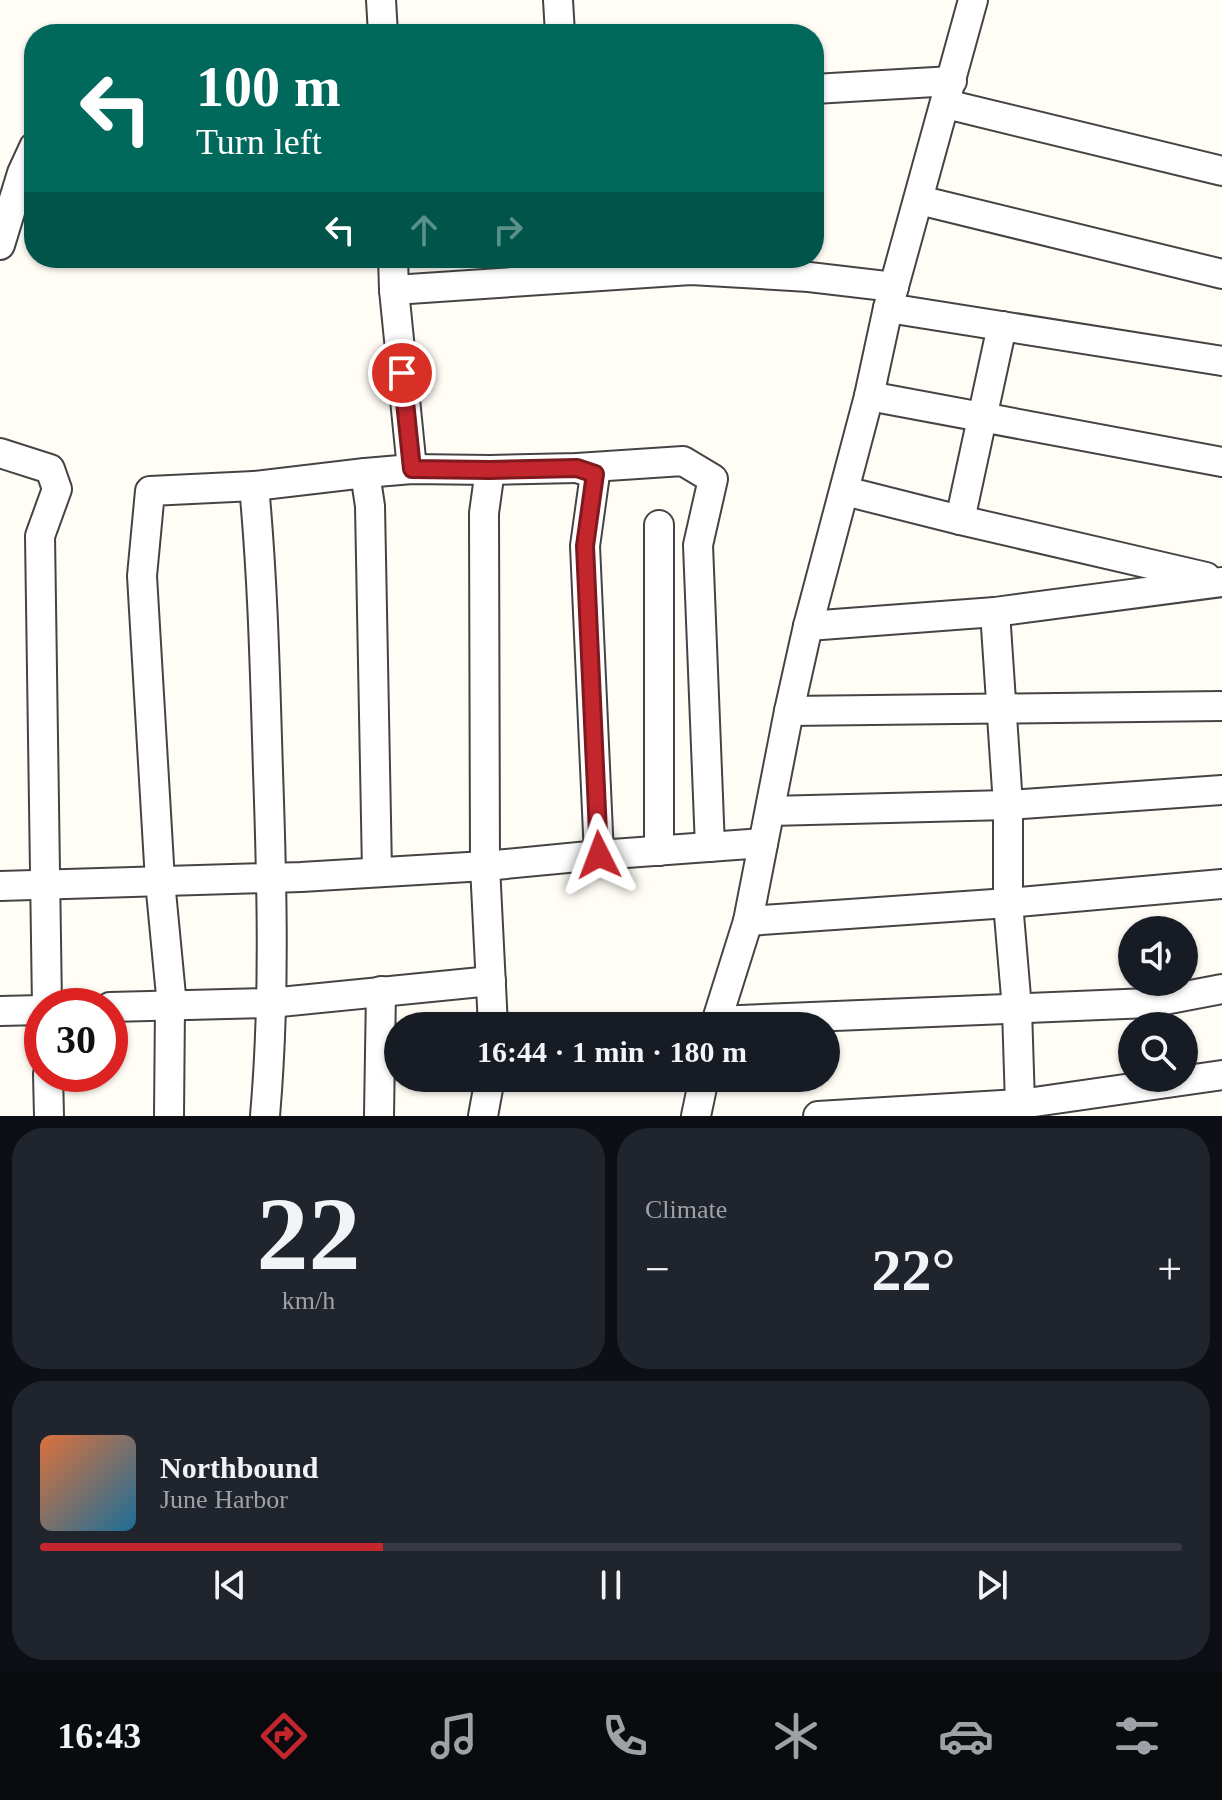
<!DOCTYPE html>
<html lang="en">
<head>
<meta charset="utf-8">
<style>
  body { margin:0; font-family:"Times New Roman",serif; background:#20242c; color:#f1f3f6; height:100vh; display:flex; flex-direction:column; font-size:30px; white-space:nowrap }
  * { box-sizing:border-box; margin:0 }
  p { font-size:26px; color:#9ea1a6 }
  .icon { flex:none; width:44px; height:44px; fill:none; stroke:currentColor; stroke-width:2; stroke-linecap:round; stroke-linejoin:round }
  .map { position:relative; height:1116px; overflow:hidden }
  .details { display:flex; flex-direction:column; gap:12px; padding:12px; background:#0d0f14; flex:1 }
  .details>* { flex:none }
  .banner { position:absolute; left:24px; top:24px; width:800px; height:244px; border-radius:32px; box-shadow:0 2px 6px #0004; background:#00695c; color:#fff; overflow:hidden }
  .controls { position:absolute; left:1118px; top:916px; display:grid; gap:16px }
  .controls a { display:grid; place-items:center; width:80px; height:80px; border-radius:50%; background:#171b24; box-shadow:0 2px 6px #0004; font-size:40px }
  .speed { position:absolute; left:24px; top:988px; display:flex; gap:16px; font-size:40px; font-weight:700; text-align:center }
  .speed>* { display:grid; place-content:center; width:104px; height:104px; border-radius:50%; background:#171b24; box-shadow:0 2px 6px #0004; line-height:1 }
  .speed .limit { border:12px solid #d22; background:#fff; color:#111 }
  .pin { position:absolute; display:grid; place-items:center; width:68px; height:68px; color:#fff; margin:-34px; border:4px solid #fff; border-radius:50%; box-shadow:0 2px 8px #0007 }
  .me { position:absolute; width:88px; margin:-44px; rotate:357deg; stroke-linejoin:round; filter:drop-shadow(0 0 6px #0008) }
  .turn { display:flex; align-items:center; gap:28px; height:168px; padding:0 40px; font-size:36px }
  .turn .icon { width:104px; height:104px; stroke-width:2.5 }
  .turn b { display:block; font-size:56px; line-height:68px }
  .lanes { display:flex; align-items:center; height:76px; padding:0 40px; background:#0003; justify-content:center; gap:40px; direction:ltr }
  .lanes .off { opacity:.35 }
  .big { font-size:60px; font-weight:700; line-height:1.1 }
  .details .card { flex:1; display:flex; flex-direction:column; justify-content:center; gap:12px; min-width:0; padding:0 28px; border-radius:32px; background:#20242c }
  .details .dial { align-items:center; gap:0 }
  .dial b { font-size:104px; line-height:1 }
  .song { display:flex; align-items:center; gap:24px }
  .cover { width:96px; height:96px; border-radius:12px; background:linear-gradient(135deg,hsl(20 70% 55%),hsl(200 70% 35%)) }
  .played { height:8px; border-radius:4px; background:linear-gradient(90deg,#c4262e 30%,#363941 30%) }
  .keys { display:flex; justify-content:space-around; direction:ltr }
  .heat { display:flex; justify-content:space-between; align-items:center; font-size:44px; direction:ltr }
  .details .tiles { flex:1; display:grid; gap:12px; grid-template-columns:1fr 1fr }
  .card:last-child { grid-column:span 2 }
  .trip { position:absolute; left:384px; top:1012px; width:456px; height:80px; border-radius:40px; background:#171b24; box-shadow:0 2px 6px #0004; font-weight:700; line-height:80px; text-align:center }
  .tab-bar { display:flex; height:128px; justify-content:space-around; align-items:center; background:#090b0e; color:#9ea1a6 }
  .tab-bar .icon { width:56px; height:56px }
  .tab-bar .active { color:#c4262e }
  .tab-bar b { font-size:36px; color:#f1f3f6 }
  .map>svg:first-child { display:block }
  .lines { fill:none; stroke-linecap:round; stroke-linejoin:round }
  .minor-casing { stroke:#444; stroke-width:32 }
  .minor { stroke:#fff; stroke-width:28 }
  .route-casing { stroke:#7f191e; stroke-width:20 }
  .route { stroke:#c4262e; stroke-width:14 }
</style>
</head>
<body>
<div class="map">
<svg width="1222" height="1116" viewBox="0 0 1222 1116">
  <rect width="100%" height="100%" fill="#fffdf5"/>
  <g class="lines">
    <defs>
      <g id="minor">
        <path d="M381 0 383 34"/>
        <path d="M558 0 560 34"/>
        <path d="M814 89 952 81"/>
        <path d="M946 104 1222 171"/>
        <path d="M919 200 1222 274"/>
        <path d="M0 245 22 173 34 147"/>
        <path d="M393 258 394 290 412 469"/>
        <path d="M394 290 691 270 809 277 894 287"/>
        <path d="M888 308 1222 361"/>
        <path d="M869 396 1222 462"/>
        <path d="M0 453 50 469 57 489 40 536 47 1006"/>
        <path d="M577 468 595 474 585 546 599 855"/>
        <path d="M490 470 484 513 485 866 493 1026"/>
        <path d="M365 473 370 506 377 871"/>
        <path d="M254 486C263 581 265 676 268 771 272 886 275 1002 265 1116"/>
        <path d="M845 491 960 520 1206 577"/>
        <path d="M960 520 1002 326"/>
        <path d="M995 612 1008 805V903L1017 1009 1020 1104"/>
        <path d="M808 626 995 612 1222 582"/>
        <path d="M789 711 1222 706"/>
        <path d="M770 811 1008 805 1222 790"/>
        <path d="M659 851V525"/>
        <path d="M0 886 301 877 485 866 599 855 763 843"/>
        <path d="M748 921 1008 903 1222 884"/>
        <path d="M110 1007 270 1003 491 981"/>
        <path d="M0 1011 42 1010"/>
        <path d="M716 1021 1149 1003 1222 989"/>
        <path d="M715 1026 748 921 789 711 808 626 869 396 888 308 973 0"/>
        <path d="M48 1074 49 1116"/>
        <path d="M169 1116 170 1006H172L160 881 142 576 150 491 254 486 365 473 412 469 490 470 577 468 683 461 713 479 698 545 710 847"/>
        <path d="M379 1116 381 991"/>
        <path d="M483 1116 490 1078"/>
        <path d="M696 1116 704 1078"/>
        <path d="M818 1116 1020 1104 1222 1075"/>
      </g>
    </defs>
    <use href="#minor" class="minor-casing"/>
    <use href="#minor" class="minor"/>
  </g>
  <g class="lines">
    <defs>
      <path id="route" d="M402 373 412 469 490 470 577 468 595 474 585 546 599 855"/>
    </defs>
    <use href="#route" class="route-casing"/>
    <use href="#route" class="route"/>
  </g>
</svg>
<div class="controls">
<a><svg class="icon" aria-label="sound" viewBox="0 0 24 24"><path d="M4 9h4l5-4v14l-5-4H4zM17 9q2 3 0 6"/></svg></a>
<a><svg class="icon" aria-label="search" viewBox="0 0 24 24"><circle cx="10" cy="10" r="6"/><path d="M15 15l6 6"/></svg></a>
</div>
<div class="speed"><div class="limit">30</div></div>
<div class="pin" style="left:402px;top:373px;background:#d93025"><svg class="icon" aria-label="arrive" viewBox="0 0 24 24"><path d="M6 21V4h12l-3 4 3 4H6"/></svg></div>
<svg class="me" style="left:599px;top:855px" viewBox="-20 -20 40 40"><path d="M0-17L14 15 0 8-14 15z" fill="#c4262e" stroke="#fff" stroke-width="4"/></svg>
<div class="trip">16:44 · 1 min · 180 m</div>
<div class="banner">
<div class="turn"><svg class="icon" aria-label="left" viewBox="0 0 24 24"><path d="M17 20v-9H6M10 6l-5 5 5 5"/></svg><div><b>100 m</b>Turn left</div></div>
<div class="lanes"><svg class="icon" aria-label="left" viewBox="0 0 24 24"><path d="M17 20v-9H6M10 6l-5 5 5 5"/></svg><svg class="icon off" aria-label="ahead" viewBox="0 0 24 24"><path d="M12 20V5M6 11l6-6 6 6"/></svg><svg class="icon off" aria-label="right" viewBox="0 0 24 24"><path d="M7 20v-9h11M14 6l5 5-5 5"/></svg></div>
</div>
</div>
<section class="details">
<div class="tiles">
<div class="card dial"><b>22</b><p>km/h</p></div>
<div class="card"><p>Climate</p>
<div class="heat"><a>−</a><b class="big">22°</b><a>+</a></div>
</div>
<div class="card">
<div class="song"><i class="cover"></i><div><b>Northbound</b><p>June Harbor</p></div></div>
<div class="played"></div>
<div class="keys"><svg class="icon" aria-label="previous" viewBox="0 0 24 24"><path d="M18 5L8 12l10 7zM5 5v14"/></svg><svg class="icon" aria-label="pause" viewBox="0 0 24 24"><path d="M8 5v14M16 5v14"/></svg><svg class="icon" aria-label="next" viewBox="0 0 24 24"><path d="M6 5l10 7-10 7zM19 5v14"/></svg></div>
</div>
</div>
</section>
<nav class="tab-bar">
<b>16:43</b>
<svg class="icon active" aria-label="directions" viewBox="0 0 24 24"><path d="M12 3l9 9-9 9-9-9zM9 14v-3h6M13 9l2 2-2 2"/></svg>
<svg class="icon" aria-label="music" viewBox="0 0 24 24"><path d="M9 18V5l10-2v13"/><circle cx="6" cy="18" r="3"/><circle cx="16" cy="16" r="3"/></svg>
<svg class="icon" aria-label="phone" viewBox="0 0 24 24"><path d="M5 4h4l2 5-3 2q2 4 5 5l2-3 5 2v4C11 20 4 13 5 4z"/></svg>
<svg class="icon" aria-label="climate" viewBox="0 0 24 24"><path d="M12 3v18M4 7l16 10M4 17L20 7"/></svg>
<svg class="icon" aria-label="car" viewBox="0 0 24 24"><path d="M5 17H2v-5l4-1 3-4h7l3 4 3 1v5h-3M9 17h6M6 11h13"/><circle cx="7" cy="17" r="2"/><circle cx="17" cy="17" r="2"/></svg>
<svg class="icon" aria-label="filters" viewBox="0 0 24 24"><path d="M4 7h16M4 17h16"/><circle cx="9" cy="7" r="2"/><circle cx="15" cy="17" r="2"/></svg>
</nav>
</body>
</html>
